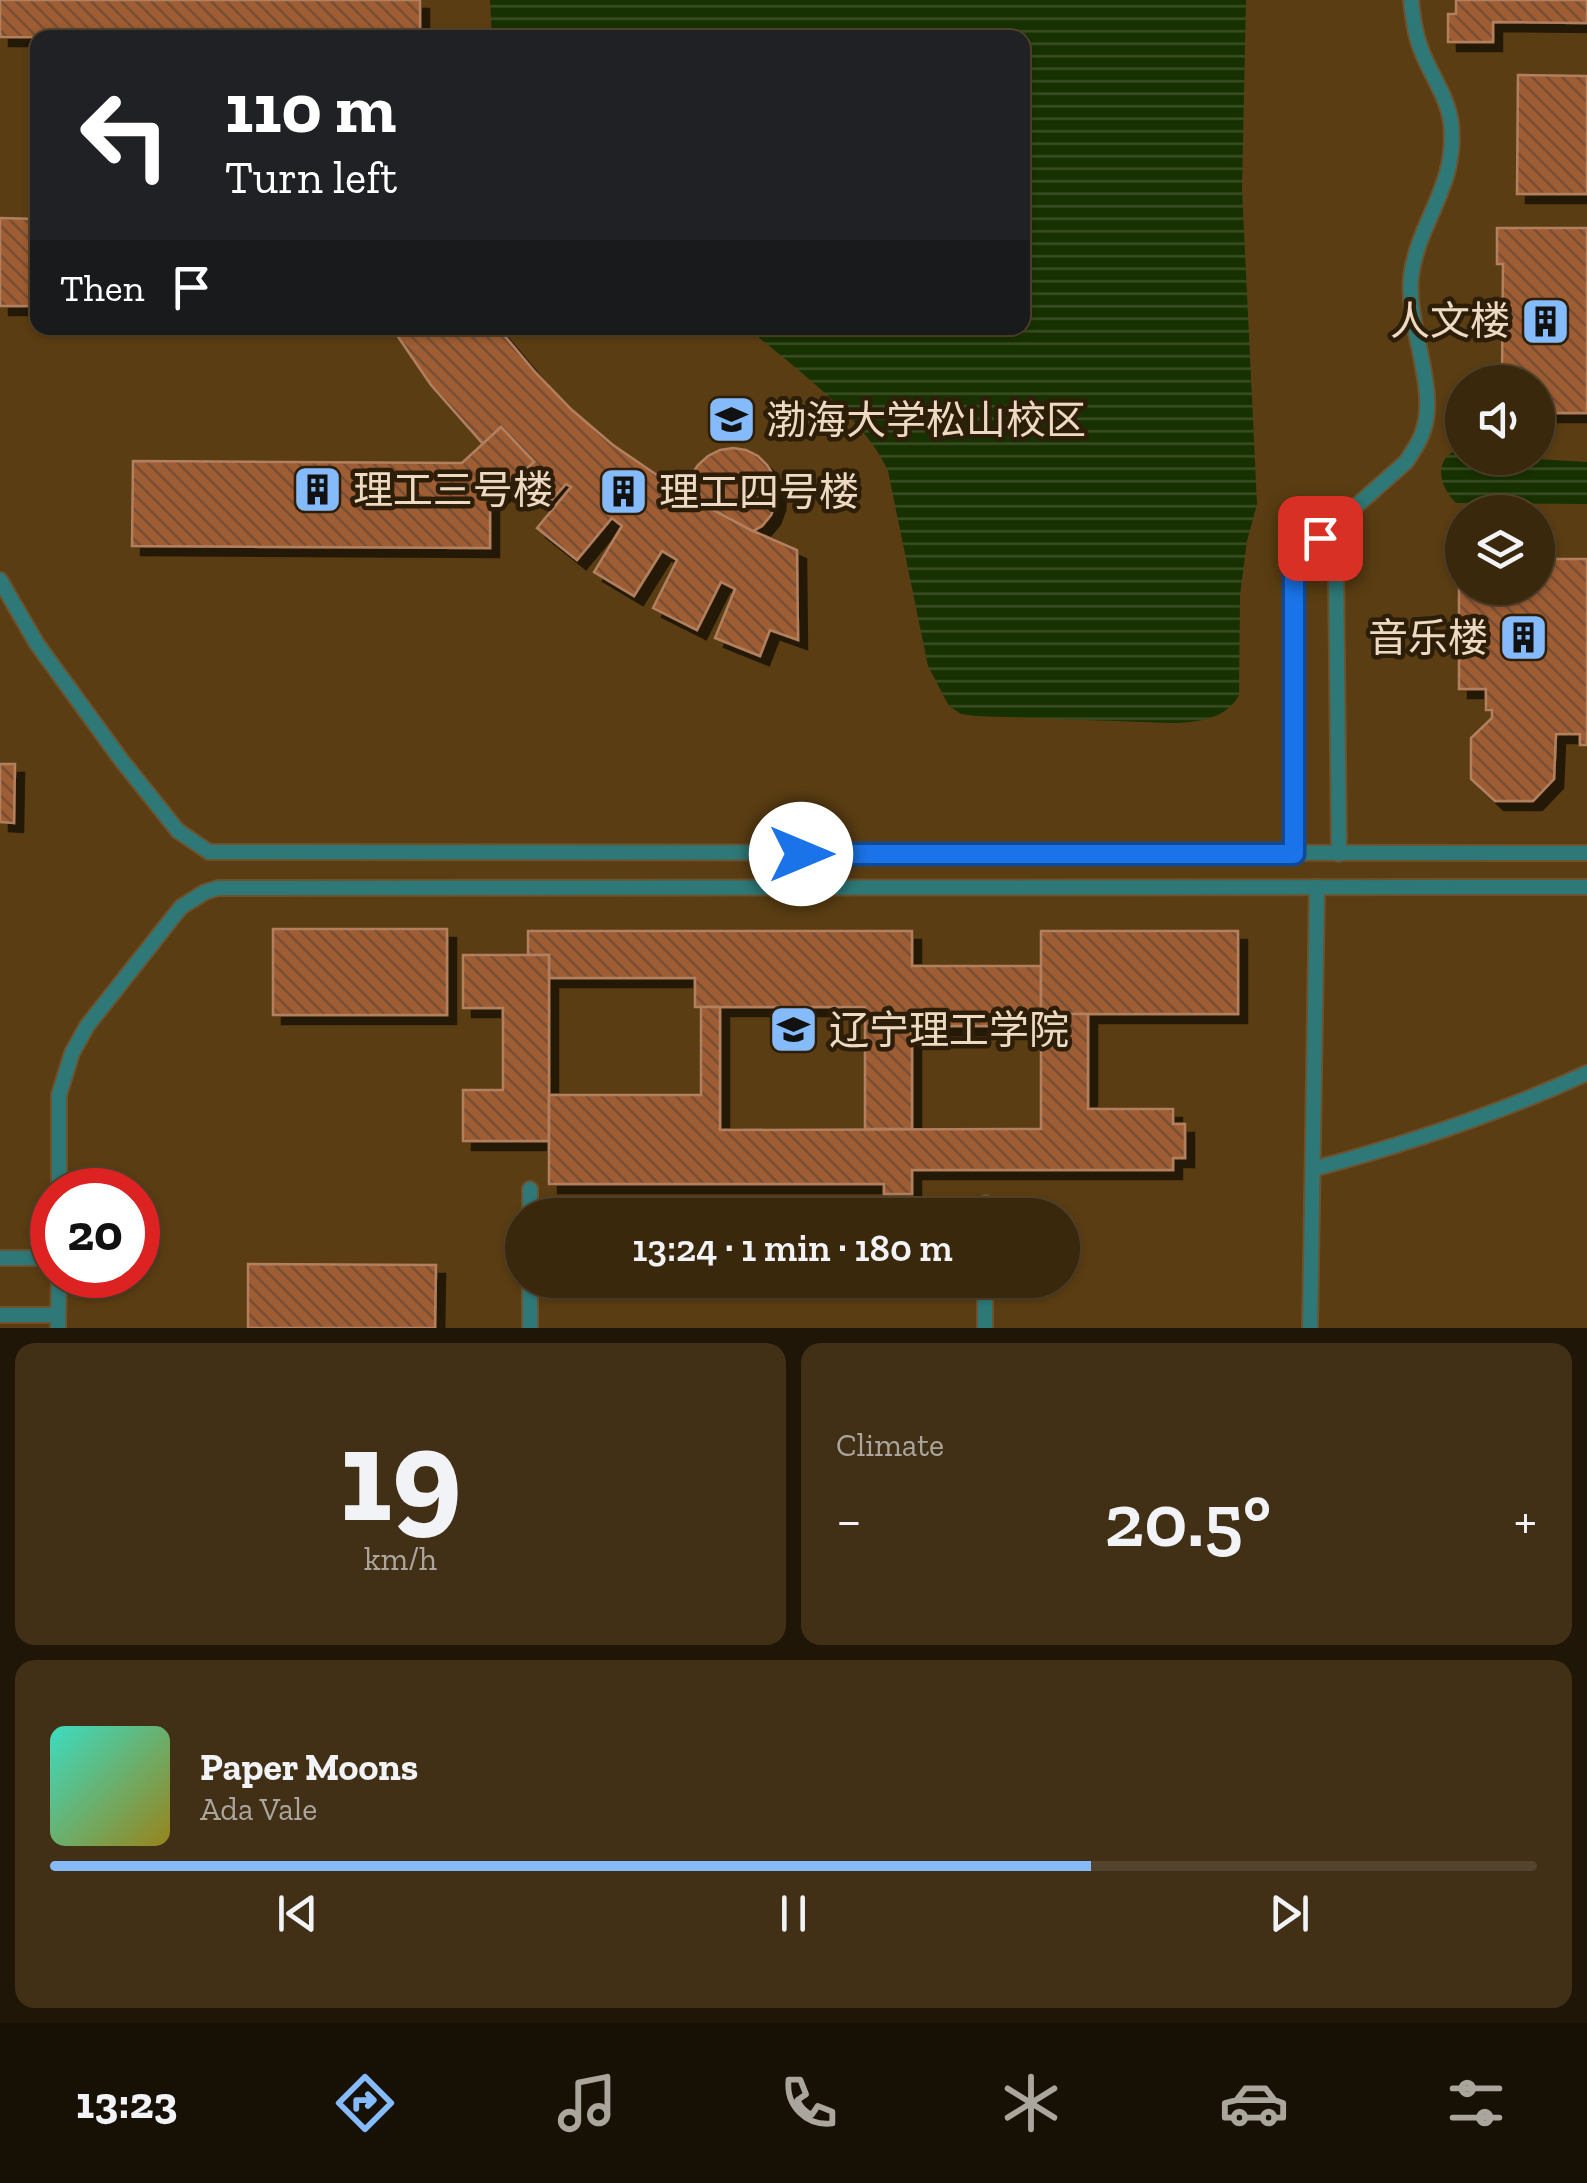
<!DOCTYPE html>
<html lang="en">
<head>
<meta charset="utf-8">
<style>
  body { margin:0; font-family:"Zilla Slab","Noto Sans SC",serif; background:#413015; color:#f1f3f6; height:100vh; display:flex; flex-direction:column; font-size:38px; white-space:nowrap }
  * { box-sizing:border-box; margin:0 }
  p { font-size:32px; color:#aba69d }
  .icon { flex:none; width:55px; height:55px; fill:none; stroke:currentColor; stroke-width:2; stroke-linecap:round; stroke-linejoin:round }
  .map { position:relative; height:1328px; overflow:hidden }
  .panel { display:flex; flex-direction:column; gap:15px; padding:15px; background:#201607; flex:1 }
  .panel>* { flex:none }
  .banner { position:absolute; left:30px; top:30px; width:1000px; height:305px; border-radius:20px; box-shadow:0 2px 8px #0004,0 0 0 2px #54442d; background:#202124; color:#fff; overflow:hidden }
  .tools { position:absolute; left:1445px; top:365px; display:grid; gap:20px }
  .tools a { display:grid; place-items:center; width:110px; height:110px; border-radius:50%; background:#3a280c; box-shadow:0 2px 8px #0004,0 0 0 2px #54442d; font-size:50px }
  .speed { position:absolute; left:30px; top:1168px; display:flex; gap:20px; font-size:50px; font-weight:700; text-align:center }
  .speed>* { display:grid; place-content:center; width:130px; height:130px; border-radius:50%; background:#3a280c; box-shadow:0 2px 8px #0004,0 0 0 2px #54442d; line-height:1 }
  .speed .limit { border:15px solid #d22; background:#fff; color:#111 }
  .pin { position:absolute; display:grid; place-items:center; width:85px; height:85px; color:#fff; margin:-42px; border-radius:20px; box-shadow:0 5px 15px #0006 }
  .me { position:absolute; width:110px; margin:-55px; rotate:90deg; stroke-linejoin:round; filter:drop-shadow(0 0 8px #0008) }
  .turn { display:flex; align-items:center; gap:35px; height:210px; padding:0 30px; font-size:45px }
  .turn .icon { width:130px; height:130px; stroke-width:2.5 }
  .turn b { display:block; font-size:70px; line-height:85px }
  .then { display:flex; align-items:center; height:95px; padding:0 30px; background:#0003; gap:20px; font-size:38px }
  .big { font-size:75px; font-weight:600; line-height:1.1 }
  .panel .card { flex:1; display:flex; flex-direction:column; justify-content:center; gap:15px; min-width:0; padding:0 35px; border-radius:20px; background:#413015 }
  .panel .dial { align-items:center; gap:0 }
  .dial b { font-size:130px; line-height:1 }
  .song { display:flex; align-items:center; gap:30px }
  .cover { width:120px; height:120px; border-radius:15px; background:linear-gradient(135deg,hsl(170 70% 55%),hsl(50 70% 35%)) }
  .played { height:10px; border-radius:5px; background:linear-gradient(90deg,#85bbfb 70%,#54442d 70%) }
  .keys { display:flex; justify-content:space-around; direction:ltr }
  .heat { display:flex; justify-content:space-between; align-items:center; font-size:55px; direction:ltr }
  .panel .tiles { flex:1; display:grid; gap:15px; grid-template-columns:1fr 1fr }
  .card:last-child { grid-column:span 2 }
  .trip { position:absolute; left:505px; top:1198px; width:575px; height:100px; border-radius:50px; background:#3a280c; box-shadow:0 2px 8px #0004,0 0 0 2px #54442d; font-weight:600; line-height:100px; text-align:center }
  .menu { display:flex; height:160px; justify-content:space-around; align-items:center; background:#171005; color:#aba69d }
  .menu .icon { width:70px; height:70px }
  .menu .selected { color:#85bbfb }
  .menu b { font-size:45px; color:#f1f3f6 }
  .map>svg:first-child { display:block }
  .built { fill:#5a3d12; fill-rule:evenodd }
  .water { fill:url(#water-rules) }
  .building { fill:url(#building-back-hatch); stroke:#b27f5f; stroke-width:2.5; filter:url(#shadow) }
  .lines { fill:none; stroke-linecap:round; stroke-linejoin:round }
  .lane-casing { stroke:#6b5330; stroke-width:18 }
  .lane { stroke:#2e7978; stroke-width:14 }
  .route-casing { stroke:#114b97; stroke-width:25 }
  .route { stroke:#1a73e8; stroke-width:18 }
  .labels { text-anchor:middle; stroke-width:9; stroke-linejoin:round; paint-order:stroke }
  .poi-label { font-size:40px; fill:#eedac2; stroke:#2d1e0a; text-anchor:start }
</style>
</head>
<body>
<div class="map">
<svg width="1587" height="1328" viewBox="0 0 1587 1328">
  <defs>
    <pattern id="water-rules" width="6" height="5" patternUnits="userSpaceOnUse" patternTransform="scale(2.5)"><rect width="6" height="5" fill="#183100"/><path d="M0 2.5h6" fill="none" stroke="#3a4e24"/></pattern>
    <pattern id="building-back-hatch" width="6" height="6" patternUnits="userSpaceOnUse" patternTransform="scale(2.5)"><rect width="6" height="6" fill="#9e5d31"/><path d="M-1 5l2 2M0 0l6 6M5-1l2 2" fill="none" stroke="#775035"/></pattern>
    <filter id="shadow"><feDropShadow dx="9" dy="9" stdDeviation="0" flood-color="#0009"/></filter>
  </defs>
  <rect width="100%" height="100%" fill="#4e3510"/>
  <path class="built" d="M0 0H1587V1328H0ZM38 38H1022V328H38ZM1462 382H1538V458H1462ZM1462 512H1538V588H1462ZM52 1190H138V1275H52ZM522 1215H1062V1280H522Z"/>
  <g class="water">
    <path d="M490 0H1246L1242 189 1257 504 1247 541 1240 595 1239 695C1227 719 1196 723 1171 723L975 716 961 714 949 706 928 666 888 471C865 418 791 365 747 328H1022V38L492 37Z"/>
    <path d="M1460 449H1462V458H1520L1587 462V504L1456 503C1438 486 1433 457 1460 449Z"/>
  </g>
  <g class="building">
    <path d="M0 0H420V38L0 37Z"/>
    <path d="M1456 0H1587V23L1493 22V42H1448V14H1456Z"/>
    <path d="M1518 75 1587 76V194H1517Z"/>
    <path d="M0 218 38 219V306H0Z"/>
    <path d="M1497 228H1587V413H1538V382H1496V378H1502L1503 264H1497Z"/>
    <path d="M392 328H498L535 372 572 410 613 445 689 497 753 531 797 550 798 640 770 630 760 656 715 638 735 589 721 582 697 630 653 608 677 560 662 551 634 596 594 572 622 526 612 518 577 560 537 528 571 487 566 484 548 504 517 477 534 462 501 427 483 444 431 385Z"/>
    <path d="M501 427 534 462 490 502V548L132 546 133 461 462 463Z"/>
    <path d="M733 448 746 450 758 456 767 465 774 476 777 489 776 502 771 515 762 526 753 531 689 497 691 476 698 465 708 456 720 450Z"/>
    <path d="M1459 552H1462V588H1538V559H1587V745H1580V734H1556L1554 779 1533 801H1495L1471 779V738L1492 718V710H1486V689H1459Z"/>
    <path d="M0 764H15L14 823 0 822Z"/>
    <rect x="273" y="929" width="174" height="86"/>
    <path d="M528 931H912V966H1041V1026H912V1129H865V1007H695V978H549V955H528Z"/>
    <rect x="1041" y="931" width="197" height="83"/>
    <path d="M463 955H549V1141H463V1090H503V1008H463Z"/>
    <path d="M701 1007H720V1130L1041 1129V1014H1088V1109H1173V1124H1185V1158H1173V1170H912V1194H884V1184H549V1095H701Z"/>
    <path d="M248 1264 436 1265 435 1328H248Z"/>
  </g>
  <g class="lines">
    <defs>
      <g id="lane">
        <path d="M1320 538 1336 568 1339 854"/>
        <path d="M0 580 37 644 122 761 178 831 209 852 1587 853"/>
        <path d="M1294 854V571L1320 538 1406 462C1413 451 1421 441 1424 428 1437 386 1406 323 1411 277 1418 220 1458 187 1451 123 1448 98 1431 75 1422 52 1415 35 1413 18 1411 0"/>
        <path d="M1313 1169C1407 1144 1498 1114 1587 1073"/>
        <path d="M59 1190V1095L72 1053 87 1026 181 907 205 892 218 888 1587 887"/>
        <path d="M530 1215V1189"/>
        <path d="M986 1215V1203"/>
        <path d="M0 1258H52"/>
        <path d="M0 1315H58"/>
        <path d="M58 1328 59 1275"/>
        <path d="M530 1328V1280"/>
        <path d="M985 1328V1280"/>
        <path d="M1310 1328 1317 887"/>
      </g>
    </defs>
    <use href="#lane" class="lane-casing"/>
    <use href="#lane" class="lane"/>
  </g>
  <g class="lines">
    <defs>
      <path id="route" d="M801 854H1294V571L1320 538"/>
    </defs>
    <use href="#route" class="route-casing"/>
    <use href="#route" class="route"/>
  </g>
  <defs>
    <symbol id="building-square" viewBox="-11 -11 22 22"><rect x="-9" y="-9" width="18" height="18" rx="4" fill="#85bbfb" stroke="#2d1e0a"/><path d="M-4-6H4V6H1V3H-1V6H-4ZM-2.5-4.3h1.7v1.8h-1.7ZM.8-4.3h1.7v1.8H.8ZM-2.5-1h1.7V.8h-1.7ZM.8-1h1.7V.8H.8Z" fill="#111"/></symbol>
    <symbol id="university-square" viewBox="-11 -11 22 22"><rect x="-9" y="-9" width="18" height="18" rx="4" fill="#85bbfb" stroke="#2d1e0a"/><path d="M0-5L7-2L0 1L-7-2ZM-4 1L0 2.5L4 1V4Q0 6-4 4Z" fill="#111"/></symbol>
  </defs>
  <g fill-rule="evenodd">
    <use href="#building-square" x="1518" y="294" width="55" height="55"/>
    <use href="#university-square" x="704" y="392" width="55" height="55"/>
    <use href="#building-square" x="290" y="462" width="55" height="55"/>
    <use href="#building-square" x="596" y="464" width="55" height="55"/>
    <use href="#building-square" x="1496" y="610" width="55" height="55"/>
    <use href="#university-square" x="766" y="1002" width="55" height="55"/>
  </g>
  <g class="labels">
    <g class="poi-label">
      <text x="1510" y="335" text-anchor="end">人文楼</text>
      <text x="766" y="434">渤海大学松山校区</text>
      <text x="353" y="504">理工三号楼</text>
      <text x="659" y="506">理工四号楼</text>
      <text x="1488" y="652" text-anchor="end">音乐楼</text>
      <text x="829" y="1044">辽宁理工学院</text>
    </g>
  </g>
</svg>
<div class="tools">
<a><svg class="icon" aria-label="sound" viewBox="0 0 24 24"><path d="M4 9h4l5-4v14l-5-4H4zM17 9q2 3 0 6"/></svg></a>
<a><svg class="icon" aria-label="layers" viewBox="0 0 24 24"><path d="M12 4l9 5-9 5-9-5zM3 14l9 5 9-5"/></svg></a>
</div>
<div class="speed"><div class="limit">20</div></div>
<div class="pin" style="left:1320px;top:538px;background:#d93025"><svg class="icon" aria-label="arrive" viewBox="0 0 24 24"><path d="M6 21V4h12l-3 4 3 4H6"/></svg></div>
<svg class="me" style="left:801px;top:854px" viewBox="-20 -20 40 40"><circle r="19" fill="#fff"/><path d="M0-13L10 11 0 6-10 11z" fill="#1a73e8"/></svg>
<div class="trip">13:24 · 1 min · 180 m</div>
<div class="banner">
<div class="turn"><svg class="icon" aria-label="left" viewBox="0 0 24 24"><path d="M17 20v-9H6M10 6l-5 5 5 5"/></svg><div><b>110 m</b>Turn left</div></div>
<div class="then">Then<svg class="icon" aria-label="arrive" viewBox="0 0 24 24"><path d="M6 21V4h12l-3 4 3 4H6"/></svg></div>
</div>
</div>
<section class="panel">
<div class="tiles">
<div class="card dial"><b>19</b><p>km/h</p></div>
<div class="card"><p>Climate</p>
<div class="heat"><a>−</a><b class="big">20.5°</b><a>+</a></div>
</div>
<div class="card">
<div class="song"><i class="cover"></i><div><b>Paper Moons</b><p>Ada Vale</p></div></div>
<div class="played"></div>
<div class="keys"><svg class="icon" aria-label="previous" viewBox="0 0 24 24"><path d="M18 5L8 12l10 7zM5 5v14"/></svg><svg class="icon" aria-label="pause" viewBox="0 0 24 24"><path d="M8 5v14M16 5v14"/></svg><svg class="icon" aria-label="next" viewBox="0 0 24 24"><path d="M6 5l10 7-10 7zM19 5v14"/></svg></div>
</div>
</div>
</section>
<nav class="menu">
<b>13:23</b>
<svg class="icon selected" aria-label="directions" viewBox="0 0 24 24"><path d="M12 3l9 9-9 9-9-9zM9 14v-3h6M13 9l2 2-2 2"/></svg>
<svg class="icon" aria-label="music" viewBox="0 0 24 24"><path d="M9 18V5l10-2v13"/><circle cx="6" cy="18" r="3"/><circle cx="16" cy="16" r="3"/></svg>
<svg class="icon" aria-label="phone" viewBox="0 0 24 24"><path d="M5 4h4l2 5-3 2q2 4 5 5l2-3 5 2v4C11 20 4 13 5 4z"/></svg>
<svg class="icon" aria-label="climate" viewBox="0 0 24 24"><path d="M12 3v18M4 7l16 10M4 17L20 7"/></svg>
<svg class="icon" aria-label="car" viewBox="0 0 24 24"><path d="M5 17H2v-5l4-1 3-4h7l3 4 3 1v5h-3M9 17h6M6 11h13"/><circle cx="7" cy="17" r="2"/><circle cx="17" cy="17" r="2"/></svg>
<svg class="icon" aria-label="filters" viewBox="0 0 24 24"><path d="M4 7h16M4 17h16"/><circle cx="9" cy="7" r="2"/><circle cx="15" cy="17" r="2"/></svg>
</nav>
</body>
</html>
